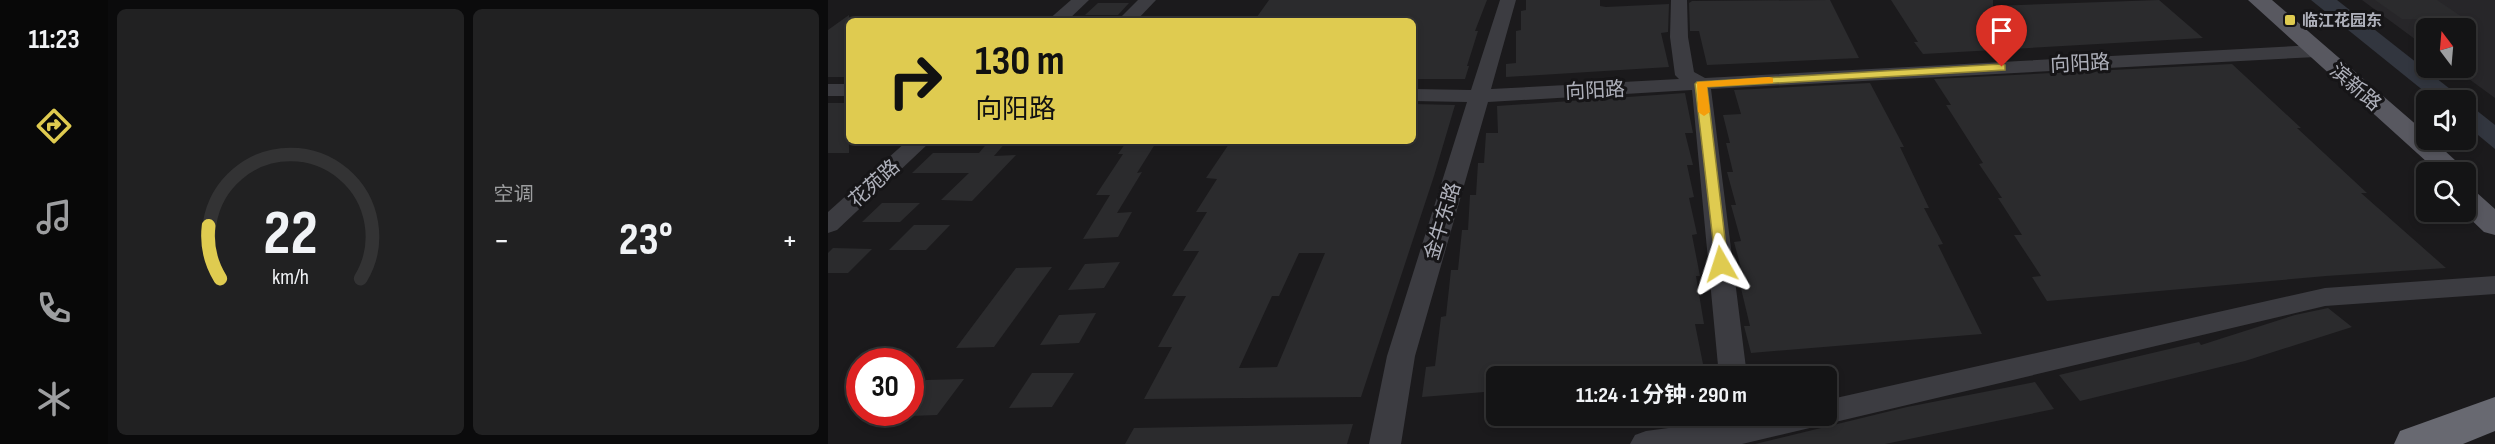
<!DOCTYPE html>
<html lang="zh">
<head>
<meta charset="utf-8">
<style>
  body { margin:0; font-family:"Sofia Sans Condensed","Noto Sans SC",sans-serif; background:#212122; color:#f1f3f6; height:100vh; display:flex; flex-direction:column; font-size:22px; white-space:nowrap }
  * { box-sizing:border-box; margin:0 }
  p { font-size:20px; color:#9d9ea0 }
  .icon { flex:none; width:33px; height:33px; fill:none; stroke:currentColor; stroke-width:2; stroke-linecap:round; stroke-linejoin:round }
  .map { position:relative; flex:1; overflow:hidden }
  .details { display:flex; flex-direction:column; gap:9px; padding:9px; background:#0b0b0c; width:720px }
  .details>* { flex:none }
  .hud { position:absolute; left:18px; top:18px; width:570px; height:126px; border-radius:9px; box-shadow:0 3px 9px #0003,0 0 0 2px #333334; background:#dfcb50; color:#111; overflow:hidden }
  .needle { width:39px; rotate:344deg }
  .tools { position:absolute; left:1588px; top:18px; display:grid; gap:12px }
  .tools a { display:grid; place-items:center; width:60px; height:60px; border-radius:9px; background:#141415; box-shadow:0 3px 9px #0003,0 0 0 2px #333334; font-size:30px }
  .speed { position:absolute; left:18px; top:348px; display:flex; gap:12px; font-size:30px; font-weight:700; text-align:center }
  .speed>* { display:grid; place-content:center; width:78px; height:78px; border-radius:50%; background:#141415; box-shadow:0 3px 9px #0003,0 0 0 2px #333334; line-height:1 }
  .speed .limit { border:9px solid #d22; background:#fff; color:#111 }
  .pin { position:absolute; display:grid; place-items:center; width:51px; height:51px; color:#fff; margin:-62px -26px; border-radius:50% 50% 50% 0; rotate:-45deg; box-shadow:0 0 6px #0007 }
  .pin .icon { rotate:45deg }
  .me { position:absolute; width:66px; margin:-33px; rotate:354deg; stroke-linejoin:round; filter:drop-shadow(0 0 4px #0008) }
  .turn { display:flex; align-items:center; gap:21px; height:126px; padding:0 30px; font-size:27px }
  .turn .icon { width:78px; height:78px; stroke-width:2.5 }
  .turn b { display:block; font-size:42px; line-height:51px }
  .big { font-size:45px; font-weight:700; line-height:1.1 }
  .details .card { flex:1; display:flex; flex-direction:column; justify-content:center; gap:9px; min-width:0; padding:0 21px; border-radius:9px; background:#212122 }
  .details .dial { align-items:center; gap:0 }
  .dial svg { height:156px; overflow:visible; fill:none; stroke:#333334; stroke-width:7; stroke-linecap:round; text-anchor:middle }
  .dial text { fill:#f1f3f6; stroke:none }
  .heat { display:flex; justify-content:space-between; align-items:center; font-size:33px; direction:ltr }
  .details .tiles { flex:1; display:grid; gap:9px; grid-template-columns:repeat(2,1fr) }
  .trip { position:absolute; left:658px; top:366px; width:351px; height:60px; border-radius:9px; background:#141415; box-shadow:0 3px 9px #0003,0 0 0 2px #333334; font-weight:700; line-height:60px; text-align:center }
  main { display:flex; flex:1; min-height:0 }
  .tabs { display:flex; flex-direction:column; width:108px; justify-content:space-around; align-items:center; background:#080808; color:#9d9ea0 }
  .tabs .icon { width:42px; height:42px }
  .tabs .active { color:#dfcb50 }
  .tabs b { font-size:27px; color:#f1f3f6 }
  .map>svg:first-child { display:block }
  .built { fill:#272629 }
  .water { fill:#32363f }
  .building { fill:#2b2b2d; fill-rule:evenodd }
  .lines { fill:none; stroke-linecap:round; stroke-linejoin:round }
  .minor { fill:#3c3c41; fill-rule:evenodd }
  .major { fill:#585860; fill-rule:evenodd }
  .highway { fill:#686971; fill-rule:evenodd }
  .route { fill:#dfcb50; stroke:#918434; stroke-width:1.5 }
  .slow { fill:#f59e0b }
  .poi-dot { fill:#dfcb50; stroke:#161517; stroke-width:2 }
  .labels { text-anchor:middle; stroke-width:6; stroke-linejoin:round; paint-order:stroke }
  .far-poi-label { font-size:16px; font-weight:bold; fill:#aeb0ba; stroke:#161517; text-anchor:start }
  .street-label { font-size:20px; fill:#aeb0ba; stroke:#161517 }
</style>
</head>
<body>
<main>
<nav class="tabs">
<b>11:23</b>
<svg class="icon active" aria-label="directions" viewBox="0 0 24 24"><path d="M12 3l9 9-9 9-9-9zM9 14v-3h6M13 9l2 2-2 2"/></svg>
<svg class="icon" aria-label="music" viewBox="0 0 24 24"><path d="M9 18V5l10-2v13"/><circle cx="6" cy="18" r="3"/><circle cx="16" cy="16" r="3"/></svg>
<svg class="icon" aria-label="phone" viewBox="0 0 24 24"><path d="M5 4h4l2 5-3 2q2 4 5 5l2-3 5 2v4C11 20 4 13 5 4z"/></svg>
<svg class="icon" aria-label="climate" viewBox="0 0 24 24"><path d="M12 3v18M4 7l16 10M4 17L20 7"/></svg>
</nav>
<section class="details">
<div class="tiles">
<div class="card dial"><svg viewBox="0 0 100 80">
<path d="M14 69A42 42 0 1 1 86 69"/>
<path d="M14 69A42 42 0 0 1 8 42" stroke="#dfcb50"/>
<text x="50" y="56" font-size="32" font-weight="700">22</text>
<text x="50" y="72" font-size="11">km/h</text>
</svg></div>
<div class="card"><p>空调</p>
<div class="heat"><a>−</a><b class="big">23°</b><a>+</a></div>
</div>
</div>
</section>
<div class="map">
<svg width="1667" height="444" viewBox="0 0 1667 444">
  <rect width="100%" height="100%" fill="#1b1a1c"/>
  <path class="built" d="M1534 0H1667V98L1626 68H1638V28H1599V48Z"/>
  <g class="water">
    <path d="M1483 0H1509L1636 100H1607Z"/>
    <path d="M1638 102 1667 125V149L1638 125Z"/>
  </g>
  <g class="building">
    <path d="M441 0H659L647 31H650L639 66H641L637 79H585V23L587 19 426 21Z"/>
    <path d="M698 0H772V6L778 7 841 4 840 32 833 33 841 67 678 77V64L688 63V31L693 30V11L698 10Z"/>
    <path d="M1002 0 1031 58 879 65 871 31H862L861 3 864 1Z"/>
    <path d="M1063 0H1165V6L1331 0 1375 38 1095 54 1086 42H1090Z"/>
    <path d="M1547 0H1609L1637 19H1574Z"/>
    <path d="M270 3H301L290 15H257Z"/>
    <path d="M21 15V77H0V30Z"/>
    <path d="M1404 64 1473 128H1469L1539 193H1533L1618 268 1498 276 1219 301 1204 277 1213 276 1186 235H1194L1170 198H1174L1151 164 1155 163 1118 105H1123L1106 79Z"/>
    <path d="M1042 83 1076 147H1072L1101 208H1096L1115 244 1110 245 1154 334 923 353 916 326H922L911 280 916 279 906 242 913 241 903 205H908L899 172H905L898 143H902L895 115 913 114 906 90Z"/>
    <path d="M857 93 865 133H857L865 165H859L866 197 861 198 869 234 864 235 872 276H868L876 324H867L877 374 852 376H669V391L594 397 598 367 607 366 613 317 618 316 623 270H630L634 230H640L642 195H648L650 163H656L658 133H670L669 106Z"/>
    <rect x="0" y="103" width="21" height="50"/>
    <path d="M585 104 627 105 606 176 533 397 316 399 344 347H330L358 296H344L371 251H355L379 212H368L389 179 378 178 403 141H585ZM471 253H497L449 367 411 368 444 296H451Z"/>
    <path d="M161 141H179L166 156 188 155 144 201 113 200 141 173H84L105 153H151Z"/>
    <path d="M299 141H329L309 173 314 172 289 213 304 212 290 237 255 239 282 195H268L295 154H290Z"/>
    <path d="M54 203H92L72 222H34Z"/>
    <path d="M86 225H122L98 250H61Z"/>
    <path d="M5 248 44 249 20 273H0V253Z"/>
    <path d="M292 262 276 288 240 290 257 264Z"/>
    <path d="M224 267 166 347 128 348 188 268Z"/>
    <path d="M1500 308 1524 327 1417 361 1252 401 1231 375 1371 342 1373 345 1467 315Z"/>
    <path d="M268 313 251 343 212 345 231 315Z"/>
    <path d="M204 373H246L224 407 181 408Z"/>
    <path d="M136 379 109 415 82 416V400L98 380Z"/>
    <path d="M1207 382 1226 409 1057 444H927L1079 407Z"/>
    <path d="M525 424 519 444H297L306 428Z"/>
  </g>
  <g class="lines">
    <g class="minor">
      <path d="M243 0H261L239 21H219Z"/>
      <path d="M310 0H328L308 21H289Z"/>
      <path d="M672 0H688L663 89 851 79 847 75 842 37 843 0H859L860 37 866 72 877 78 1488 45 1495 47 1497 51 1495 55 1488 57 883 89 919 376H891L864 90 660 102 587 356 573 444H541L559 356 639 102 585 101V89L643 90Z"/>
      <rect x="0" y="84" width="21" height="12"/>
      <path d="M79 141H103L9 230 0 233V212Z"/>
      <path d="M1667 276V294L1497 306 914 444H802L807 435 818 431 930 416H999V400L1497 288Z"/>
    </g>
    <g class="major">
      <path d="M1420 0H1444L1599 134V140H1605L1640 172 1638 175V172H1610Z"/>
      <path d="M1638 189 1648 192 1667 209V235L1656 232 1635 212H1638Z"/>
    </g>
    <path class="highway" d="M1667 397V431L1635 444H1566L1572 431Z"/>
  </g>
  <path class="route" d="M1174 64 1177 65V70L879 87 900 264 893 269 888 267 867 84 869 82Z"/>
  <path class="slow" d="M941 77 945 78V83L879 87 882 112 876 116 870 112 869 82Z"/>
  <rect class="poi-dot" x="1456" y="14" width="12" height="12" rx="3"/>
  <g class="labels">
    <g class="far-poi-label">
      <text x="1474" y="26">临江花园东</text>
    </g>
    <g class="street-label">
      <text transform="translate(1252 63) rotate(-3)" y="7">向阳路</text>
      <text transform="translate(1528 87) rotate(41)" y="7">滨新路</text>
      <text transform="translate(767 90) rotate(-3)" y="7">向阳路</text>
      <text transform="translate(46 183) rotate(-42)" y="7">花苑路</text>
      <text transform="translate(614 221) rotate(-73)" y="7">金牛东路</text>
    </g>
  </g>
</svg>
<div class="tools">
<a><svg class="needle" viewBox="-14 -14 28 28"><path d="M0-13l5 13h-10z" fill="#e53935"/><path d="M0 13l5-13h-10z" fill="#9d9ea0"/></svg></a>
<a><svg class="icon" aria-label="sound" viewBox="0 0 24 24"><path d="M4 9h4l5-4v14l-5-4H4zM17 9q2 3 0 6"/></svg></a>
<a><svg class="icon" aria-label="search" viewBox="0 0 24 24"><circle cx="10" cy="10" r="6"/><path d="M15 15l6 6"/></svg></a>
</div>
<div class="speed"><div class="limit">30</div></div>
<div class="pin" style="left:1174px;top:67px;background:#d93025"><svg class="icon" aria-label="arrive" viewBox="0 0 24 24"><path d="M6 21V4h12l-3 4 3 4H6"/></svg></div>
<svg class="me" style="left:893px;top:264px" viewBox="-20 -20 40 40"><path d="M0-17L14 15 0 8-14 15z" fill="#dfcb50" stroke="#fff" stroke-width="4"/></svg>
<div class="trip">11:24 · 1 分钟 · 290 m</div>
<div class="hud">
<div class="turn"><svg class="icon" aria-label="right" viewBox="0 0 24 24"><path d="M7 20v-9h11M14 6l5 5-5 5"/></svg><div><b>130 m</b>向阳路</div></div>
</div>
</div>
</main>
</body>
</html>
